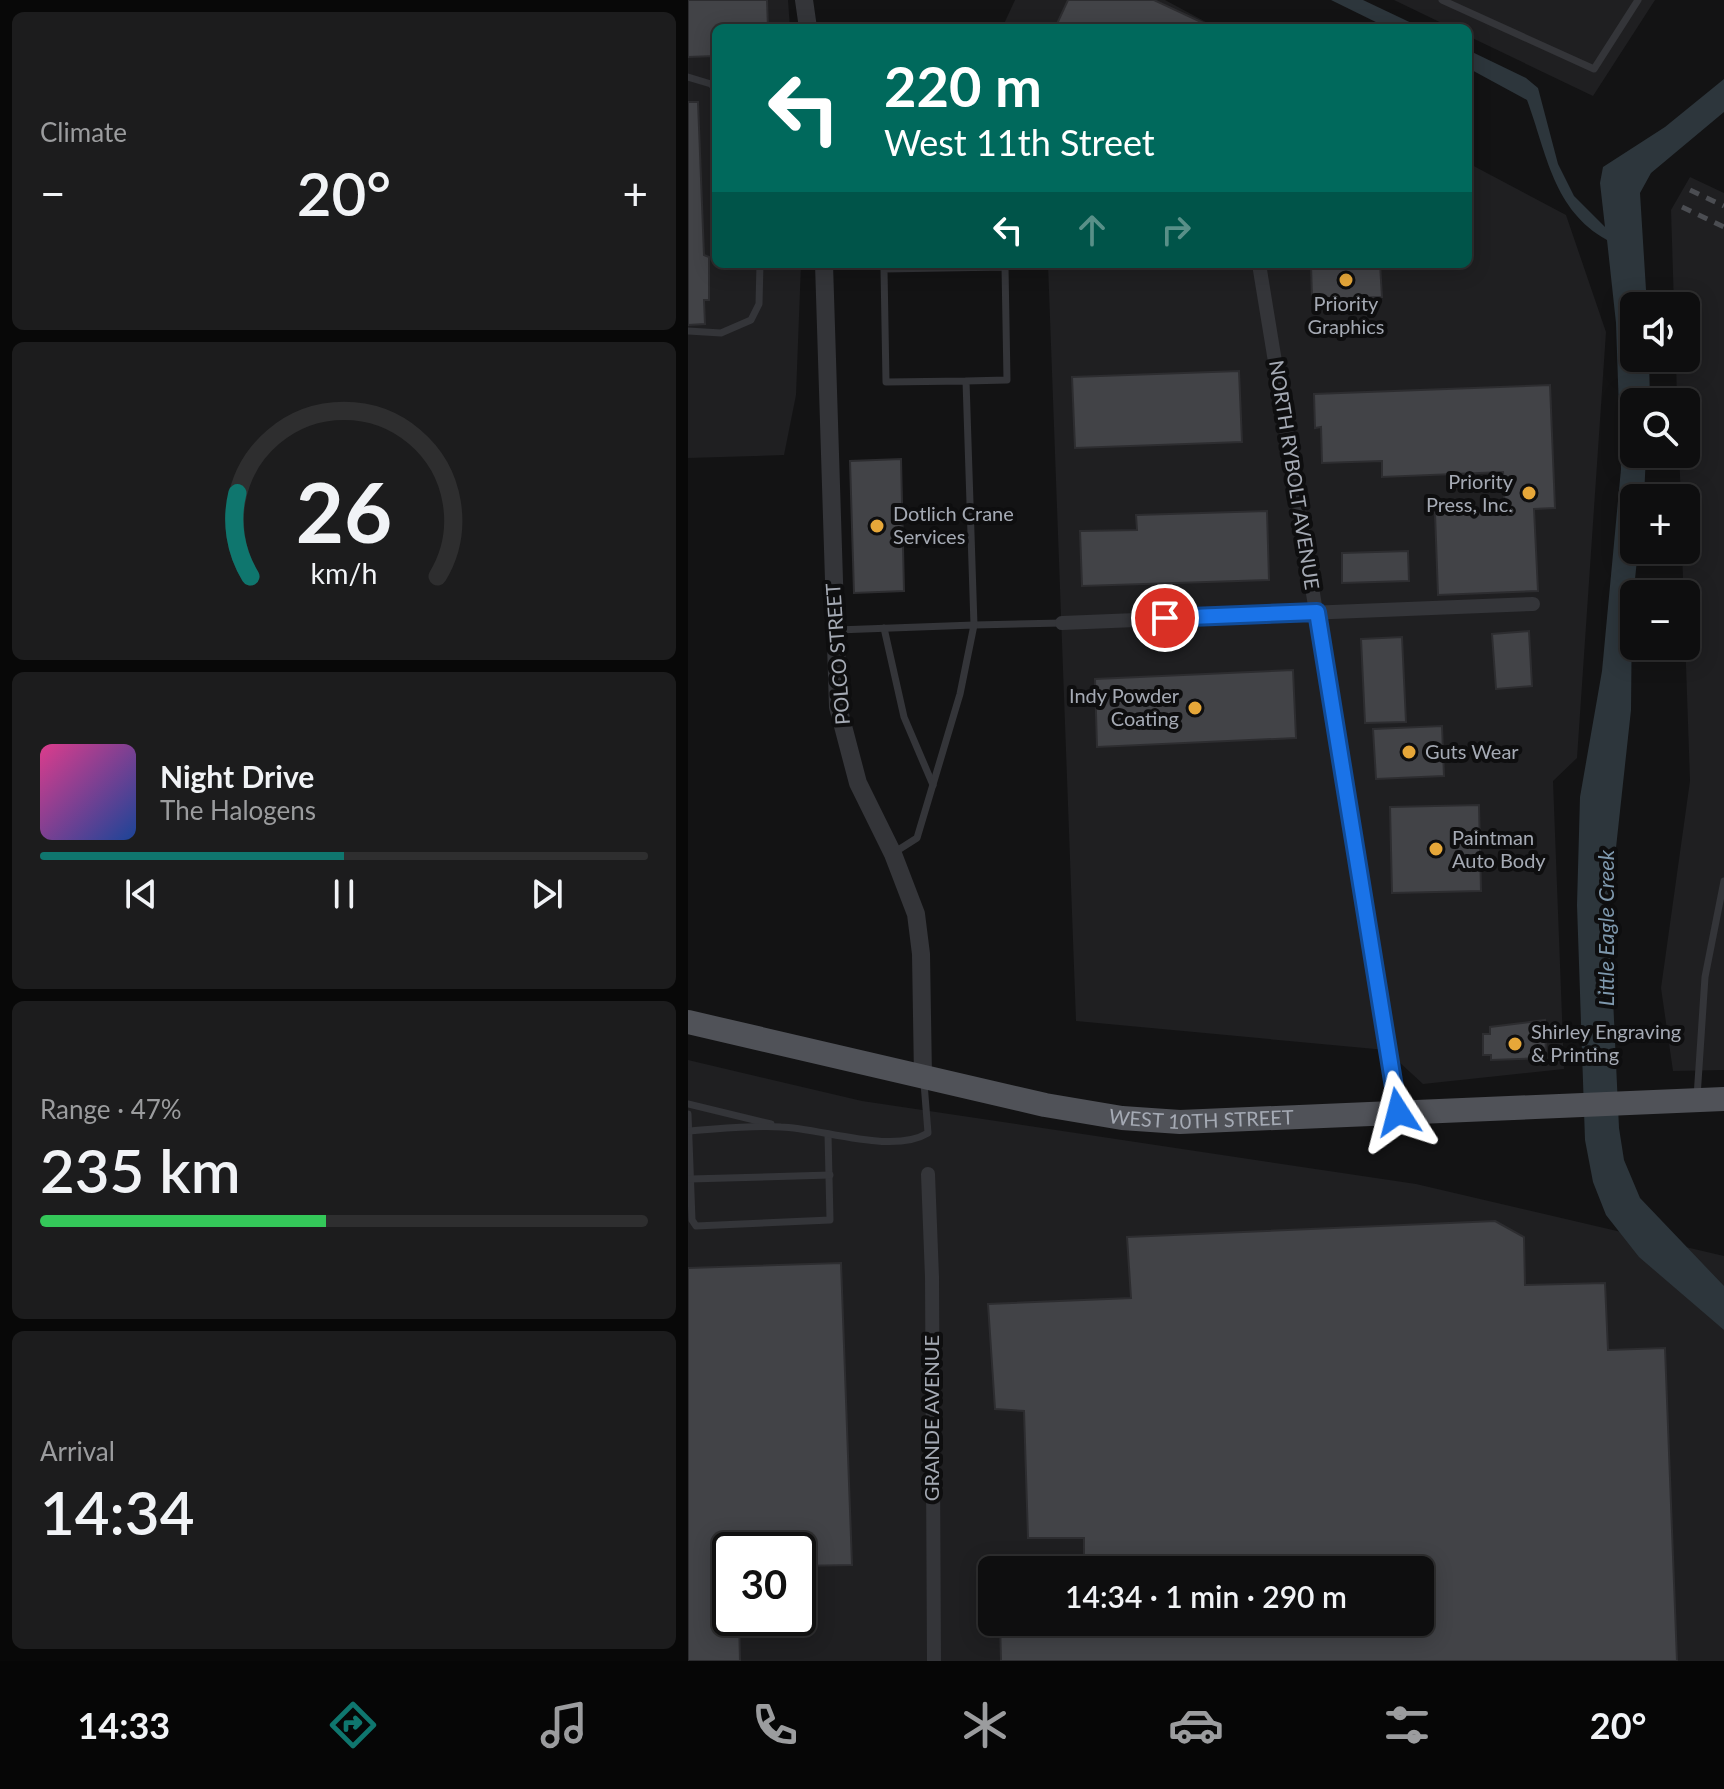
<!DOCTYPE html>
<html lang="en">
<head>
<meta charset="utf-8">
<style>
  body { margin:0; font-family:Lato,sans-serif; background:#1c1c1d; color:#f1f3f6; height:100vh; display:flex; flex-direction:column; font-size:30px; white-space:nowrap }
  * { box-sizing:border-box; margin:0 }
  p { font-size:26px; color:#9b9c9e }
  .icon { flex:none; width:44px; height:44px; fill:none; stroke:currentColor; stroke-width:2; stroke-linecap:round; stroke-linejoin:round }
  .map { position:relative; flex:1; overflow:hidden }
  .drawer { display:flex; flex-direction:column; gap:12px; padding:12px; background:#080808; width:688px }
  .drawer>* { flex:none }
  .hud { position:absolute; left:24px; top:24px; width:760px; height:244px; border-radius:12px; box-shadow:0 4px 20px #0003,0 0 0 2px #2e2e2f; background:#00695c; color:#fff; overflow:hidden }
  .controls { position:absolute; left:932px; top:292px; display:grid; gap:16px }
  .controls a { display:grid; place-items:center; width:80px; height:80px; border-radius:12px; background:#0e0e0f; box-shadow:0 4px 20px #0003,0 0 0 2px #2e2e2f; font-size:40px }
  .speed { position:absolute; left:24px; top:1532px; display:flex; gap:16px; font-size:40px; font-weight:700; text-align:center }
  .speed>* { display:grid; place-content:center; width:104px; height:104px; border-radius:50%; background:#0e0e0f; box-shadow:0 4px 20px #0003,0 0 0 2px #2e2e2f; line-height:1 }
  .speed .limit { border:4px solid #111; border-radius:12px; background:#fff; color:#111 }
  .pin { position:absolute; display:grid; place-items:center; width:68px; height:68px; color:#fff; margin:-34px; border:4px solid #fff; border-radius:50%; box-shadow:0 2px 8px #0007 }
  .me { position:absolute; width:88px; margin:-44px; rotate:351deg; stroke-linejoin:round; filter:drop-shadow(0 0 6px #0008) }
  .turn { display:flex; align-items:center; gap:28px; height:168px; padding:0 40px; font-size:36px }
  .turn .icon { width:104px; height:104px; stroke-width:2.5 }
  .turn b { display:block; font-size:56px; line-height:68px }
  .lanes { display:flex; align-items:center; height:76px; padding:0 40px; background:#0003; justify-content:center; gap:40px; direction:ltr }
  .lanes .off { opacity:.35 }
  .big { font-size:60px; font-weight:600; line-height:1.1 }
  .drawer .tile { flex:1; display:flex; flex-direction:column; justify-content:center; gap:12px; min-width:0; padding:0 28px; border-radius:12px; background:#1c1c1d }
  .drawer .dial { align-items:center; gap:0 }
  .dial svg { height:208px; overflow:visible; fill:none; stroke:#2e2e2f; stroke-width:7; stroke-linecap:round; text-anchor:middle }
  .dial text { fill:#f1f3f6; stroke:none }
  .song { display:flex; align-items:center; gap:24px }
  .cover { width:96px; height:96px; border-radius:12px; background:linear-gradient(135deg,hsl(330 70% 55%),hsl(220 70% 35%)) }
  .played { height:8px; border-radius:4px; background:linear-gradient(90deg,#0f766e 50%,#2e2e2f 50%) }
  .keys { display:flex; justify-content:space-around; direction:ltr }
  .heat { display:flex; justify-content:space-between; align-items:center; font-size:44px; direction:ltr }
  .charge { height:12px; border-radius:6px; background:linear-gradient(90deg,#34c759 47%,#2e2e2f 0) }
  .trip { position:absolute; left:290px; top:1556px; width:456px; height:80px; border-radius:12px; background:#0e0e0f; box-shadow:0 4px 20px #0003,0 0 0 2px #2e2e2f; font-weight:600; line-height:80px; text-align:center }
  .menu { display:flex; height:128px; justify-content:space-around; align-items:center; background:#060606; color:#9b9c9e }
  .menu .icon { width:56px; height:56px }
  .menu .selected { color:#0f766e }
  .menu b { font-size:36px; color:#f1f3f6 }
  main { display:flex; flex:1; min-height:0 }
  .map>svg:first-child { display:block }
  .built { fill:#1f1f21; fill-rule:evenodd }
  .water { fill:#2d363c }
  .building { fill:#424347; stroke:#2d2d30; stroke-width:2 }
  .lines { fill:none; stroke-linecap:round; stroke-linejoin:round }
  .service { stroke:#343539; stroke-width:7 }
  .minor { stroke:#343539; stroke-width:14 }
  .tertiary { stroke:#343539; stroke-width:18 }
  .primary { stroke:#505258; stroke-width:24 }
  .rail { stroke:#4b4d52; stroke-width:5; stroke-dasharray:10 8; stroke-linecap:butt }
  .route-casing { stroke:#114b97; stroke-width:20 }
  .route { stroke:#1a73e8; stroke-width:14 }
  .poi-dot { fill:#e6a739; stroke:#0e0e0f; stroke-width:3 }
  .labels { text-anchor:middle; stroke-width:8; stroke-linejoin:round; paint-order:stroke }
  .poi-label { font-size:20px; fill:#a5aab4; stroke:#0e0e0f; text-anchor:start }
  .street-label { font-size:20px; fill:#a5aab4; stroke:#0e0e0f }
  .water-label { font-size:22px; font-style:italic; fill:#7e98ad; stroke:#0e0e0f }
</style>
</head>
<body>
<main>
<section class="drawer">
<div class="tile"><p>Climate</p>
<div class="heat"><a>−</a><b class="big">20°</b><a>+</a></div>
</div>
<div class="tile dial"><svg viewBox="0 0 100 80">
<path d="M14 69A42 42 0 1 1 86 69"/>
<path d="M14 69A42 42 0 0 1 9 37" stroke="#0f766e"/>
<text x="50" y="56" font-size="32" font-weight="700">26</text>
<text x="50" y="72" font-size="11">km/h</text>
</svg></div>
<div class="tile">
<div class="song"><i class="cover"></i><div><b>Night Drive</b><p>The Halogens</p></div></div>
<div class="played"></div>
<div class="keys"><svg class="icon" aria-label="previous" viewBox="0 0 24 24"><path d="M18 5L8 12l10 7zM5 5v14"/></svg><svg class="icon" aria-label="pause" viewBox="0 0 24 24"><path d="M8 5v14M16 5v14"/></svg><svg class="icon" aria-label="next" viewBox="0 0 24 24"><path d="M6 5l10 7-10 7zM19 5v14"/></svg></div>
</div>
<div class="tile"><p>Range · 47%</p><b class="big">235 km</b><div class="charge"></div></div>
<div class="tile"><p>Arrival</p><b class="big">14:34</b></div>
</section>
<div class="map">
<svg width="1036" height="1661" viewBox="0 0 1036 1661">
  <rect width="100%" height="100%" fill="#131314"/>
  <g class="built">
    <path d="M0 0H100L102 28H28V264H113L108 395 96 455 0 458Z"/>
    <path d="M327 0H477L529 28H314Z"/>
    <path d="M706 0H967L905 96 780 36V28H764Z"/>
    <path d="M780 163 878 215 918 332 889 758 865 781 876 1069 735 1084 698 1050 388 1021 360 264H780Z"/>
    <path d="M1002 177 1036 193V1070L985 1071 973 988 1002 781 994 550H998V498H993L991 454H998V402H989L988 358H998V306H986L983 210Z"/>
    <path d="M0 1060 174 1101 728 1184 1036 1256V1661H0ZM42 1550H110V1618H42ZM304 1570H732V1622H304Z"/>
  </g>
  <g class="water">
    <path d="M643 0H675L734 28H700Z"/>
    <path d="M780 50 838 78 850 88 870 164 886 196 917 227 912 183 915 167 977 127 1036 79V112L963 173 952 193 959 306H946V358H961L962 402H946V454H958L956 498H946V550H950L944 608 943 710 921 912 931 1128 936 1160 952 1198 1036 1286V1330L951 1257 918 1215 905 1182 897 1140 889 905 892 797 914 671 933 469 928 323 919 240C865 210 859 154 839 100L780 68Z"/>
  </g>
  <g class="building">
    <path d="M0 0H79L80 28H28V56L0 57Z"/>
    <path d="M380 0H466L526 28H367Z"/>
    <path d="M0 102H10L16 255 21 257V300H16L17 324 0 325Z"/>
    <path d="M623 264H692L694 297 624 299Z"/>
    <path d="M551 371 554 442 387 448 384 377Z"/>
    <path d="M862 385 867 508 846 509 850 591 750 595 747 513 817 510 815 472 694 477V461L634 463 633 427 627 428 626 394Z"/>
    <path d="M213 459 216 591 166 593 162 461Z"/>
    <path d="M579 511 581 580 394 586 392 531 449 530 448 515Z"/>
    <path d="M720 551 721 581 654 583V553Z"/>
    <path d="M841 631 844 686 808 689 804 634Z"/>
    <path d="M714 637 718 722 677 723 673 639Z"/>
    <path d="M605 670 608 738 409 747 407 679Z"/>
    <path d="M754 726 756 776 688 779 685 729Z"/>
    <path d="M791 805 793 891 704 893 702 807Z"/>
    <path d="M857 1020 858 1058 803 1060V1055H795V1034H802V1027Z"/>
    <path d="M807 1221 836 1237 837 1285 917 1283 920 1350 977 1348 989 1661H313L312 1622H732V1570H396V1538H340L336 1411 307 1409 300 1304 443 1298 439 1237Z"/>
    <path d="M153 1263 164 1565 110 1566V1550H42V1618H51L52 1661H0V1268Z"/>
  </g>
  <g class="lines">
    <g class="service">
      <path d="M754 0 906 69 950 0"/>
      <path d="M0 77 23 84 28 90"/>
      <path d="M0 331 33 333 63 320 71 304 72 264"/>
      <path d="M278 381 319 380 317 267 196 269 198 382 278 381 286 625 374 623"/>
      <path d="M196 628 216 717 245 785"/>
      <path d="M149 630 286 625 272 694 229 838 207 852"/>
      <path d="M1009 1097 1017 977 1036 881"/>
      <path d="M0 1104 83 1124"/>
      <path d="M0 1114 4 1220 8 1226 142 1220 140 1134"/>
      <path d="M0 1131C31 1129 63 1125 93 1127 133 1128 204 1155 240 1133L236 1083"/>
      <path d="M2 1179 142 1175"/>
    </g>
    <g class="minor">
      <path d="M571 264 710 1112"/>
      <path d="M374 623 845 604"/>
      <path d="M240 1174 244 1277 246 1661"/>
    </g>
    <g class="tertiary">
      <path d="M116 0 120 28"/>
      <path d="M136 264 150 707 170 783 205 854 228 914 233 954 235 1077"/>
    </g>
    <path class="primary" id="s1" d="M0 1022 357 1105 434 1118 492 1122 1036 1099"/>
    <g class="rail">
      <path d="M1002 190 1036 206"/>
      <path d="M994 207 1036 227"/>
    </g>
  </g>
  <g class="lines">
    <defs>
      <path id="route" d="M477 618 629 612 710 1112"/>
    </defs>
    <use href="#route" class="route-casing"/>
    <use href="#route" class="route"/>
  </g>
  <g class="poi-dot">
    <circle cx="658" cy="280" r="8"/>
    <circle cx="841" cy="493" r="8"/>
    <circle cx="189" cy="526" r="8"/>
    <circle cx="507" cy="708" r="8"/>
    <circle cx="721" cy="752" r="8"/>
    <circle cx="748" cy="849" r="8"/>
    <circle cx="827" cy="1044" r="8"/>
  </g>
  <g class="labels">
    <g class="poi-label">
      <text x="658" y="311" text-anchor="middle">Priority<tspan x="658" dy="23">Graphics</tspan></text>
      <text x="825" y="489" text-anchor="end">Priority<tspan x="825" dy="23">Press, Inc.</tspan></text>
      <text x="205" y="521">Dotlich Crane<tspan x="205" dy="23">Services</tspan></text>
      <text x="491" y="703" text-anchor="end">Indy Powder<tspan x="491" dy="23">Coating</tspan></text>
      <text x="737" y="759">Guts Wear</text>
      <text x="764" y="845">Paintman<tspan x="764" dy="23">Auto Body</tspan></text>
      <text x="843" y="1039">Shirley Engraving<tspan x="843" dy="23">&amp; Printing</tspan></text>
    </g>
    <g class="street-label">
      <text transform="translate(606 475) rotate(81)" y="7">NORTH RYBOLT AVENUE</text>
      <text transform="translate(150 654) rotate(-94)" y="7">POLCO STREET</text>
      <text dy="7" stroke="none"><textPath href="#s1" startOffset="524">WEST 10TH STREET</textPath></text>
      <text transform="translate(244 1418) rotate(-90)" y="7">GRANDE AVENUE</text>
    </g>
    <g class="water-label">
      <text transform="translate(918 928) rotate(-90)" y="8">Little Eagle Creek</text>
    </g>
  </g>
</svg>
<div class="controls">
<a><svg class="icon" aria-label="sound" viewBox="0 0 24 24"><path d="M4 9h4l5-4v14l-5-4H4zM17 9q2 3 0 6"/></svg></a>
<a><svg class="icon" aria-label="search" viewBox="0 0 24 24"><circle cx="10" cy="10" r="6"/><path d="M15 15l6 6"/></svg></a>
<a>+</a>
<a>−</a>
</div>
<div class="speed"><div class="limit">30</div></div>
<div class="pin" style="left:477px;top:618px;background:#d93025"><svg class="icon" aria-label="arrive" viewBox="0 0 24 24"><path d="M6 21V4h12l-3 4 3 4H6"/></svg></div>
<svg class="me" style="left:710px;top:1112px" viewBox="-20 -20 40 40"><path d="M0-17L14 15 0 8-14 15z" fill="#1a73e8" stroke="#fff" stroke-width="4"/></svg>
<div class="trip">14:34 · 1 min · 290 m</div>
<div class="hud">
<div class="turn"><svg class="icon" aria-label="left" viewBox="0 0 24 24"><path d="M17 20v-9H6M10 6l-5 5 5 5"/></svg><div><b>220 m</b>West 11th Street</div></div>
<div class="lanes"><svg class="icon" aria-label="left" viewBox="0 0 24 24"><path d="M17 20v-9H6M10 6l-5 5 5 5"/></svg><svg class="icon off" aria-label="ahead" viewBox="0 0 24 24"><path d="M12 20V5M6 11l6-6 6 6"/></svg><svg class="icon off" aria-label="right" viewBox="0 0 24 24"><path d="M7 20v-9h11M14 6l5 5-5 5"/></svg></div>
</div>
</div>
</main>
<nav class="menu">
<b>14:33</b>
<svg class="icon selected" aria-label="directions" viewBox="0 0 24 24"><path d="M12 3l9 9-9 9-9-9zM9 14v-3h6M13 9l2 2-2 2"/></svg>
<svg class="icon" aria-label="music" viewBox="0 0 24 24"><path d="M9 18V5l10-2v13"/><circle cx="6" cy="18" r="3"/><circle cx="16" cy="16" r="3"/></svg>
<svg class="icon" aria-label="phone" viewBox="0 0 24 24"><path d="M5 4h4l2 5-3 2q2 4 5 5l2-3 5 2v4C11 20 4 13 5 4z"/></svg>
<svg class="icon" aria-label="climate" viewBox="0 0 24 24"><path d="M12 3v18M4 7l16 10M4 17L20 7"/></svg>
<svg class="icon" aria-label="car" viewBox="0 0 24 24"><path d="M5 17H2v-5l4-1 3-4h7l3 4 3 1v5h-3M9 17h6M6 11h13"/><circle cx="7" cy="17" r="2"/><circle cx="17" cy="17" r="2"/></svg>
<svg class="icon" aria-label="filters" viewBox="0 0 24 24"><path d="M4 7h16M4 17h16"/><circle cx="9" cy="7" r="2"/><circle cx="15" cy="17" r="2"/></svg>
<b>20°</b>
</nav>
</body>
</html>
